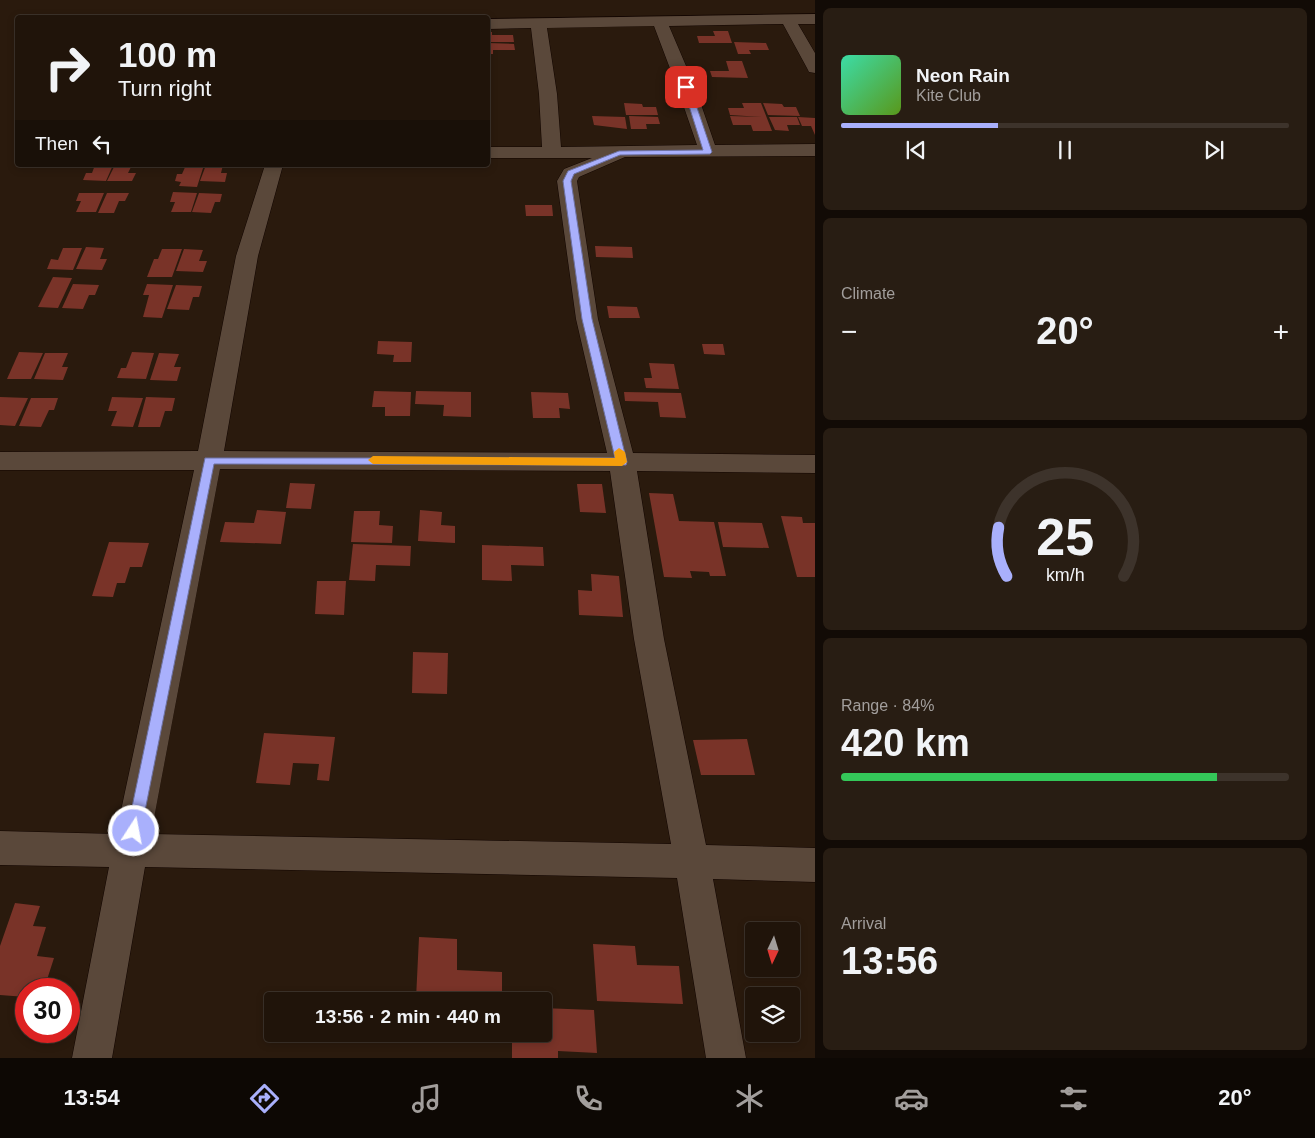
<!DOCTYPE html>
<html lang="en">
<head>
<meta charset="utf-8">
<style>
  body { margin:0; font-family:Arial,sans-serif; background:#281d13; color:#f1f3f6; height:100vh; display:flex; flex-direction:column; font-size:19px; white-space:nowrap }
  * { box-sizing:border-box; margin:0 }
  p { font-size:16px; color:#a29e9c }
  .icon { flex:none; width:28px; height:28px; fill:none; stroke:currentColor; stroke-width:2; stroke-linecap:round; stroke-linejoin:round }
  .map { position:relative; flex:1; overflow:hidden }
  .drawer { display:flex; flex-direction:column; gap:8px; padding:8px; background:#120b06; width:500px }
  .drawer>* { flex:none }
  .banner { position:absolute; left:15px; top:15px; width:475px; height:152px; border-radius:5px; box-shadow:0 2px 8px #0003,0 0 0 1px #3d332b; background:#20140a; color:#f1f3f6; overflow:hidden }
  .needle { width:32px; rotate:184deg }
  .buttons { position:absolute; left:745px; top:922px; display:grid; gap:10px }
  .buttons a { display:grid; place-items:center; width:55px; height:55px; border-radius:5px; background:#20140a; box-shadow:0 2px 8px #0003,0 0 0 1px #3d332b; font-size:25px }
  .speed { position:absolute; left:15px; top:978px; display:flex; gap:10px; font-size:25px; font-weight:700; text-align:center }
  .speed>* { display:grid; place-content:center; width:65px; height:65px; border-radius:50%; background:#20140a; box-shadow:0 2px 8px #0003,0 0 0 1px #3d332b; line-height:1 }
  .speed .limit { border:8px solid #d22; background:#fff; color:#111 }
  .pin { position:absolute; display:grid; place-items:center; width:42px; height:42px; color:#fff; margin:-21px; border-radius:10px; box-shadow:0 2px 8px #0006 }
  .me { position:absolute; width:55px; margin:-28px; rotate:11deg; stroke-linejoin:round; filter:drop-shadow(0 0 4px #0008) }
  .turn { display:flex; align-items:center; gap:18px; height:105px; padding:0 20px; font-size:22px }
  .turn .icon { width:65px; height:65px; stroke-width:2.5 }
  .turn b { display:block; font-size:35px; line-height:42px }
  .then { display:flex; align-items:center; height:48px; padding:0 20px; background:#0003; gap:10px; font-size:19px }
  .big { font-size:38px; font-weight:600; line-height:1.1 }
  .drawer .card { flex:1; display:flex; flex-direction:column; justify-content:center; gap:8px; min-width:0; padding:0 18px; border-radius:8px; background:#281d13 }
  .drawer .dial { align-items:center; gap:0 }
  .dial svg { height:130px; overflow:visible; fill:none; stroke:#3d332b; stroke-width:7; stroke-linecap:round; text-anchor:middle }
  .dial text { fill:#f1f3f6; stroke:none }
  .song { display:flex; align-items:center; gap:15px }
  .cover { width:60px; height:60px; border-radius:8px; background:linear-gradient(135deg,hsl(160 70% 55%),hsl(90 70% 35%)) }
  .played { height:5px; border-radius:2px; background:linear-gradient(90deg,#a9b0fc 35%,#3d332b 35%) }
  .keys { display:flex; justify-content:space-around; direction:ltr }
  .heat { display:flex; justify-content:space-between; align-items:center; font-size:28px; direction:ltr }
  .charge { height:8px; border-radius:4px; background:linear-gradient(90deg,#34c759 84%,#3d332b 0) }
  .trip { position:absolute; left:264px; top:992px; width:288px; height:50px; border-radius:5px; background:#20140a; box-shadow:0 2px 8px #0003,0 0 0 1px #3d332b; font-weight:600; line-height:50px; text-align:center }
  .dock { display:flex; height:80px; justify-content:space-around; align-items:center; background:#0d0804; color:#a29e9c }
  .dock .icon { width:35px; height:35px }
  .dock .on { color:#a9b0fc }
  .dock b { font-size:22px; color:#f1f3f6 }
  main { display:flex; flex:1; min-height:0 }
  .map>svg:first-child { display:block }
  .building { fill:#793328 }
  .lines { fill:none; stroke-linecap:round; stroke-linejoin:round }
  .minor-casing { stroke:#120500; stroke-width:1 }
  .minor { fill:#5a483a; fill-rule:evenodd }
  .route { fill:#a9b0fc; stroke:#6e72a4 }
  .slow { fill:#f59e0b }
</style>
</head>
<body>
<main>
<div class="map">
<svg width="815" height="1058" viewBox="0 0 815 1058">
  <rect width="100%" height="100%" fill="#2a1a0d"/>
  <g class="building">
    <path d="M713 31H728L732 43H699L697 36H715Z"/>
    <path d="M488 32H492V35H513L514 42H488Z"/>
    <path d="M734 42 766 43 769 50H749L751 54H738Z"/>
    <path d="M488 43 514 44 515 50H493V54H488Z"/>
    <path d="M726 61H742L748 78 712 77 710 71H729Z"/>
    <path d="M624 103 642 104 643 107H656L658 115H626Z"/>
    <path d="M742 103H761L772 131H753L751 125H733L730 116 762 117 730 115 728 108H744Z"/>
    <path d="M763 103 782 104 784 107H796L800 116 768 115Z"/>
    <path d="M592 116 625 117 627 129 594 125Z"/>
    <path d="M629 116 658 117 660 124H646L647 129H631Z"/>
    <path d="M769 117H797L800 125H787L789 131 775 130Z"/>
    <path d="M798 117 815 118V135L811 126H802Z"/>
    <path d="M95 165H113L106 181 83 180 86 173H92Z"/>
    <path d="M115 165H132L128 173H136L132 181H107Z"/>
    <path d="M186 165H204L197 187 179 186 181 182 175 181 177 174H182Z"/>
    <path d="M206 165H223L221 173H227L225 182 200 181Z"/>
    <path d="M173 192 197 193 191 212H171L175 202H170Z"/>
    <path d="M79 193H104L96 212H76L81 201H76Z"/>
    <path d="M107 193H129L125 201H119L114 213H98Z"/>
    <path d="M199 193 222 194 220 202H215L211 213 192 212Z"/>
    <path d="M525 205H552L553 216H526Z"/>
    <path d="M595 246 632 247 633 258 596 257Z"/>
    <path d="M86 247 104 248 100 259H107L102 270 76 269Z"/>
    <path d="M63 248H82L73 270 47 269 51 259 58 260Z"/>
    <path d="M162 249H182L172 277H147L154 259H158Z"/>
    <path d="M184 249 203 250 199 261H207L203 272 176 271Z"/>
    <path d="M53 277 72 278 58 308 38 307Z"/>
    <path d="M73 284 99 285 95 295H89L83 309 62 308Z"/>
    <path d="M147 284 173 285 162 318 143 317 149 295H143Z"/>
    <path d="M176 285 202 286 199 297H193L189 310 167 309Z"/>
    <path d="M607 306 637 307 640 318H609Z"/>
    <path d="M378 341 412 342 411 362H393L394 355 377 354Z"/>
    <path d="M702 344H723L725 355 704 354Z"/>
    <path d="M19 352 43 353 31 379H7Z"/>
    <path d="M132 352 154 353 146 379 117 378 121 368H126Z"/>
    <path d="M45 353H68L62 367H68L63 380 34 379Z"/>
    <path d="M159 353 179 354 174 367H181L177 381 150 380Z"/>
    <path d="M649 363 674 364 679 389 646 388 644 378H652Z"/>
    <path d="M374 391 411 392 410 416H385V407H372Z"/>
    <path d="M416 391 471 392V417L443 416 444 405 415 404Z"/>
    <path d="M531 392 568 393 570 409 559 408 560 418H533Z"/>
    <path d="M624 392 681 393 686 418 660 417 658 402 625 401Z"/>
    <path d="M0 397 28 398 15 426 0 425Z"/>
    <path d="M112 397 143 398 133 427 111 426 117 411H108Z"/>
    <path d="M146 397 175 398 172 411H165L160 427H138Z"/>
    <path d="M31 398H58L54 410H49L41 427 19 426Z"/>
    <path d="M290 483 315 484 311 509 286 508Z"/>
    <path d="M577 484H602L606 513 580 512Z"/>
    <path d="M649 493 673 494 679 521 714 522 726 576H710L709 572 690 571 692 578 664 577Z"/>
    <path d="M257 510 286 512 281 544 220 542 225 522 254 523Z"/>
    <path d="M420 510 442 512 441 525 455 526V543L418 541Z"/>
    <path d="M354 511H380L379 525 393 526 392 543 351 542Z"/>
    <path d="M781 516 802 517 803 523H815V577H797Z"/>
    <path d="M718 522 762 523 769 548 723 547Z"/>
    <path d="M109 542 149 543 142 567H130L125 583H117L113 597 92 596Z"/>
    <path d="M353 544 411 546 410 566 376 565 375 581 349 580Z"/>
    <path d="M482 545 543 547 544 566 511 565 512 581 482 580Z"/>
    <path d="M591 574 619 576 623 617 579 615 578 590 592 591Z"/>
    <path d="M317 581H346L344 615 315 614Z"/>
    <path d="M413 652 448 653 447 694 412 693Z"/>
    <path d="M264 733 335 737 329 781 317 780 319 764 293 763 290 785 256 783Z"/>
    <path d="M747 739 755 775H701L693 740Z"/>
    <path d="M15 903 40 906 33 926 46 927 37 956 54 958 44 989H26V997L0 995V946Z"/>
    <path d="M419 937 457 939V970L502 972V1001L416 999Z"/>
    <path d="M593 944 635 946 637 965 679 966 683 1004 597 1001Z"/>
    <path d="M542 1008 594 1010 597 1053 558 1051V1058H512V1034H542Z"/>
  </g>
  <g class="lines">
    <defs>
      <path id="minor" d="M815 14V24H798L815 53V73L809 72 807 68 783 24 669 26 695 87 715 145 815 144V156L625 157 579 177 577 181 598 319 633 453 815 455V473L637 471 664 639 706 845 815 848V882L713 879 746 1058H706L677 878 145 867 112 1058H72L109 867 0 865V831L116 834 194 470H0V452L198 451 236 256 265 165H283L258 256 224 451 607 453 576 319 557 181 564 169 592 158H488V147H542L539 94 531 28 488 29V19ZM654 26 677 87 697 145 561 147 557 94 547 28ZM220 469 610 471 634 639 671 844 151 834Z"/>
    </defs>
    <use href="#minor" class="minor-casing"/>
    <use href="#minor" class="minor"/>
  </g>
  <path class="route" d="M686 85 690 87 712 152 710 154 620 155 574 174 571 181 592 319 627 462 626 465 214 464 141 831 139 836 134 838 129 836 127 831 205 458H615L582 319 563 181 568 171 619 151 703 150 683 87Z"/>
  <path class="slow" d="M619 448 625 452 627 462 622 466 373 464 368 460 373 456 615 458 614 452Z"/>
</svg>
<div class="buttons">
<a><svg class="needle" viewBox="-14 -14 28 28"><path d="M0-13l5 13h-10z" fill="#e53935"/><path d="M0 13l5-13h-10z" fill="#a29e9c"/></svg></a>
<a><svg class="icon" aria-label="layers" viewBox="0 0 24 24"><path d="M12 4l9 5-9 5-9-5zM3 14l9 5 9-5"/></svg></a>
</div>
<div class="speed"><div class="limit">30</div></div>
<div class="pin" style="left:686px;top:87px;background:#d93025"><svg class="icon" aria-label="arrive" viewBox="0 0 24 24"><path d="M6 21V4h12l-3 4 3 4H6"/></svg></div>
<svg class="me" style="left:134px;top:831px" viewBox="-20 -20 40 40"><circle r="17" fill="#a9b0fc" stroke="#fff" stroke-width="3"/><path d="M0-11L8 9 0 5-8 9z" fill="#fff"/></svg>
<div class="trip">13:56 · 2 min · 440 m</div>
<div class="banner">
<div class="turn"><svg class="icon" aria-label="right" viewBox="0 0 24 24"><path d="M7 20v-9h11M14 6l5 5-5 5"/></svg><div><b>100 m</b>Turn right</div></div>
<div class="then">Then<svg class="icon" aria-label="left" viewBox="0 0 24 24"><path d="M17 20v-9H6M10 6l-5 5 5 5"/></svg></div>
</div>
</div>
<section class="drawer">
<div class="card">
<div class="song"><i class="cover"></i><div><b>Neon Rain</b><p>Kite Club</p></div></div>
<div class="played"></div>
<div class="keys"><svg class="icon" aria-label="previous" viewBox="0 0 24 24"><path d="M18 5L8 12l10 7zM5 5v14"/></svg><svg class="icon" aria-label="pause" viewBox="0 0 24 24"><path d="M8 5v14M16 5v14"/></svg><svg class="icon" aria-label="next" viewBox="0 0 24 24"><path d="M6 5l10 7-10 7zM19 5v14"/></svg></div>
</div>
<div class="card"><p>Climate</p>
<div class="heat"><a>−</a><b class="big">20°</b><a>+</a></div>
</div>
<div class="card dial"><svg viewBox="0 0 100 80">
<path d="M14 69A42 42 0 1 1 86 69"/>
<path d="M14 69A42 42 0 0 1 9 39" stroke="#a9b0fc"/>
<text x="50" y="56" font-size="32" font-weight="700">25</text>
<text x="50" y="72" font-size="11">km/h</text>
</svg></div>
<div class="card"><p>Range · 84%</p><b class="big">420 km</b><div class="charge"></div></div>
<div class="card"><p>Arrival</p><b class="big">13:56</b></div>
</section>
</main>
<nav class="dock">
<b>13:54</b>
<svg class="icon on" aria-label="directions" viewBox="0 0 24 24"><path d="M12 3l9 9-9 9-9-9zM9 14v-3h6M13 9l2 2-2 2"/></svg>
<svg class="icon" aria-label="music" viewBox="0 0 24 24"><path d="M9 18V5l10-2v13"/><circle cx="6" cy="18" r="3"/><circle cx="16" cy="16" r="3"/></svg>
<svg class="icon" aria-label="phone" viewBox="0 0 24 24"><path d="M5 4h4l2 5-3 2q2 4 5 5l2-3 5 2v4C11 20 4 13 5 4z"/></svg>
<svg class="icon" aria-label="climate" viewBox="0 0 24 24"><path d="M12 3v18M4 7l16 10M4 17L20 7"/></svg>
<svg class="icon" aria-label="car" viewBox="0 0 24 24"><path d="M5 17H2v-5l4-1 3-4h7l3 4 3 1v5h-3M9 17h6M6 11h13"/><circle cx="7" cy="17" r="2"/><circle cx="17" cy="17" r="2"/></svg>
<svg class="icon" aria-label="filters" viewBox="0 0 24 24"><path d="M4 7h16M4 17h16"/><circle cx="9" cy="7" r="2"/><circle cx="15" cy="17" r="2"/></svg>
<b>20°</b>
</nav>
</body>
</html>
